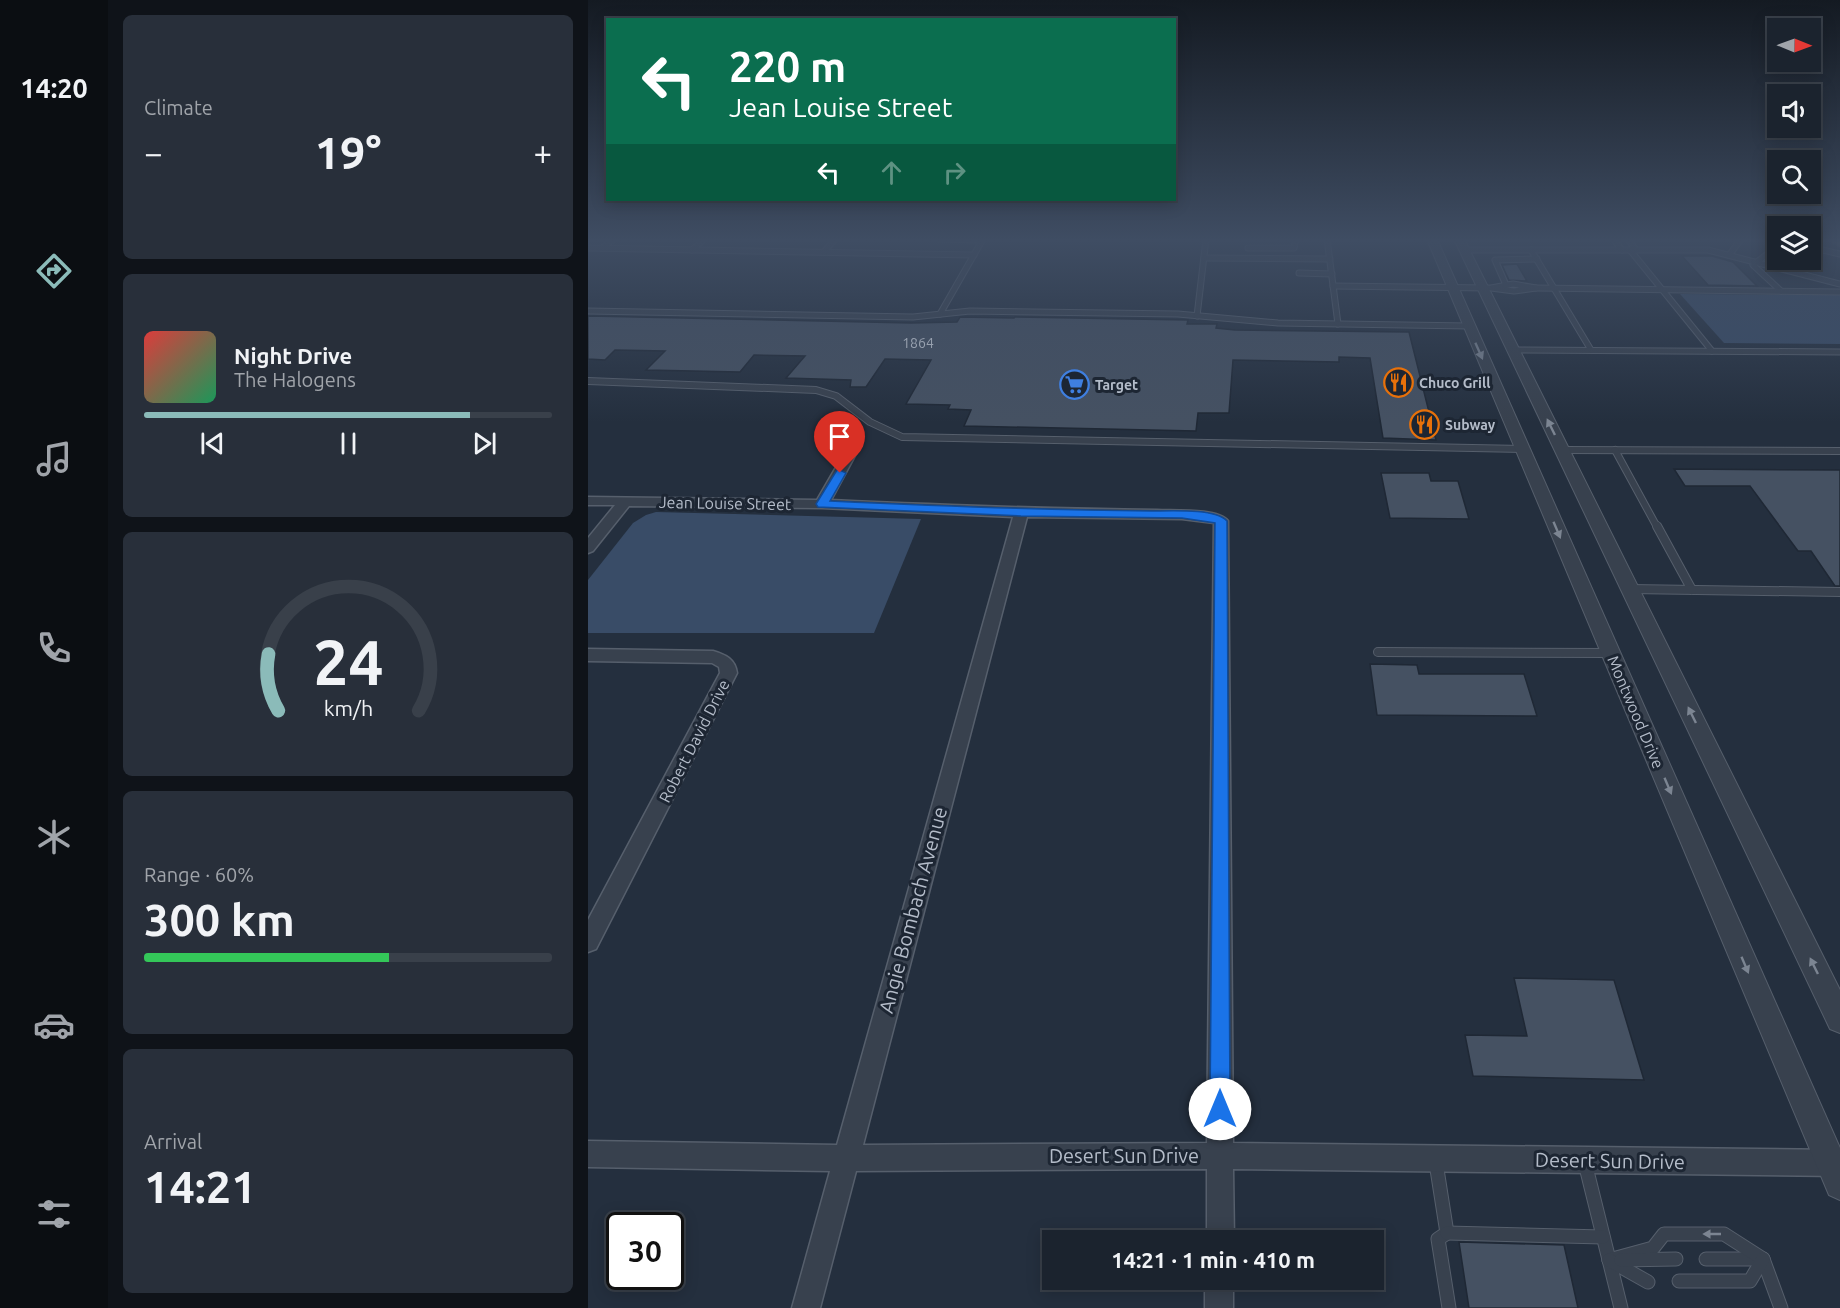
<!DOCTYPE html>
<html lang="en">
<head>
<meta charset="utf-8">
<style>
  body { margin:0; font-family:Ubuntu,sans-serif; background:#282f3a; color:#f1f3f6; height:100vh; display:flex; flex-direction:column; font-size:22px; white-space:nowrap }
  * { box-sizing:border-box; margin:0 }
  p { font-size:20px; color:#a0a4aa }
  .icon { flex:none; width:33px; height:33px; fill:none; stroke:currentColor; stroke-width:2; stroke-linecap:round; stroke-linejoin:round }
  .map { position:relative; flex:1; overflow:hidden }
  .side { display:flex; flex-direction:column; gap:15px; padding:15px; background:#0f1319; width:480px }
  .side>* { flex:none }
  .guide { position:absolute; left:18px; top:18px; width:570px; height:183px; border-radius:0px; box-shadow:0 3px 15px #0003,0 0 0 2px #39404a; background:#0b6e4f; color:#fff; overflow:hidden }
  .needle { width:39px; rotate:91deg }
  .fabs { position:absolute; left:1179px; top:18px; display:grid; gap:12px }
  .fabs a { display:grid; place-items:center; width:54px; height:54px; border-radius:0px; background:#1b232e; box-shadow:0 3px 15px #0003,0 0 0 2px #39404a; font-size:30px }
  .speed { position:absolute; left:18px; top:1212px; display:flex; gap:12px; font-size:30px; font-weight:700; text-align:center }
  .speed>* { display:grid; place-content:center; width:78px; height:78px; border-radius:50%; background:#1b232e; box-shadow:0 3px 15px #0003,0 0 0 2px #39404a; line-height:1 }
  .speed .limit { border:3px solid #111; border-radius:9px; background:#fff; color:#111 }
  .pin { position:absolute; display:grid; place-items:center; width:51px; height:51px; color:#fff; margin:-62px -26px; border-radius:50% 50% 50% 0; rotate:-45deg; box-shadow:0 0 6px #0007 }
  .pin .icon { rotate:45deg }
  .me { position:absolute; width:66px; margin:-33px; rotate:0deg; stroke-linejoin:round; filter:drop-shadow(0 0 4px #0008) }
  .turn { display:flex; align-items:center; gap:21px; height:126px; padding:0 24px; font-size:27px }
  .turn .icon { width:78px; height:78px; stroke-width:2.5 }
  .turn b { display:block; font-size:42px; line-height:51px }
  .lanes { display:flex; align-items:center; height:57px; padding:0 24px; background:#0003; justify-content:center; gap:30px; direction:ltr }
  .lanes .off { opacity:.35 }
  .big { font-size:45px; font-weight:600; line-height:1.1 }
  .side .widget { flex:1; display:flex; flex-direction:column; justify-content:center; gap:9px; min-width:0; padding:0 21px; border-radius:9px; background:#282f3a }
  .side .dial { align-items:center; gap:0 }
  .dial svg { height:156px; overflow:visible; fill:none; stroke:#39404a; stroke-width:7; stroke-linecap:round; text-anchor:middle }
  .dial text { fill:#f1f3f6; stroke:none }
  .song { display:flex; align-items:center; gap:18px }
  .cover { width:72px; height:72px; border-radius:9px; background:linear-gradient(135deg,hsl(0 70% 55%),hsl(150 70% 35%)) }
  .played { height:6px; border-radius:3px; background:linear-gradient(90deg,#8bbbb9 80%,#39404a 80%) }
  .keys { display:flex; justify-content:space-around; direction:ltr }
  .heat { display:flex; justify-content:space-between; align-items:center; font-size:33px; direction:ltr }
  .charge { height:9px; border-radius:4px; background:linear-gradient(90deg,#34c759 60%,#39404a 0) }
  .trip { position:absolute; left:454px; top:1230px; width:342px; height:60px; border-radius:0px; background:#1b232e; box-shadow:0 3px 15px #0003,0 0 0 2px #39404a; font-weight:600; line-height:60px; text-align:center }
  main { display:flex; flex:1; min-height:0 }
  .dock { display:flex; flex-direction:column; width:108px; justify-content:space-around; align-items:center; background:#0b0e12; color:#a0a4aa }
  .dock .icon { width:42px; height:42px }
  .dock .selected { color:#8bbbb9 }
  .dock b { font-size:27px; color:#f1f3f6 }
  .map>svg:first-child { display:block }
  .water { fill:#394c67 }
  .building { fill:#455162; stroke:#1f2835; stroke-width:1.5 }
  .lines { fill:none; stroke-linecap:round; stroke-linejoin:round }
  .service-far3-casing { stroke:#565f6c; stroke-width:7 }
  .service-far2-casing { stroke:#565f6c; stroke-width:8 }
  .service-far1-casing { stroke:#565f6c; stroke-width:10 }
  .service-casing { stroke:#565f6c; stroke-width:15 }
  .minor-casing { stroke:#565f6c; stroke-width:3 }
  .tertiary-casing { stroke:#565f6c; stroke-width:2 }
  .motorway-casing { stroke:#434c59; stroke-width:3 }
  .service-far3 { stroke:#38414e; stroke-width:5 }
  .service-far2 { stroke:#38414e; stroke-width:6 }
  .service-far1 { stroke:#38414e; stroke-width:8 }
  .service { stroke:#38414e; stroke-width:13 }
  .minor { fill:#38414e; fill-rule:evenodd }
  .tertiary { fill:#38414e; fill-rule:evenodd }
  .motorway { fill:#746855; fill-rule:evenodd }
  .oneway { fill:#7c8592 }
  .route { fill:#1a73e8; stroke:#114b97; stroke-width:1.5 }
  .labels { text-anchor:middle; stroke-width:6; stroke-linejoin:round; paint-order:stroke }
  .number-label { font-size:14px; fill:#98a1af }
  .far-poi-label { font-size:14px; font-weight:bold; fill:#b4bcc9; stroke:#1d2633; text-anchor:start }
  .street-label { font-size:16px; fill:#b4bcc9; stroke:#1d2633 }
  .near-street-label { font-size:20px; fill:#b4bcc9; stroke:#1d2633 }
</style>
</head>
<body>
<main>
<nav class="dock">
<b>14:20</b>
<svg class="icon selected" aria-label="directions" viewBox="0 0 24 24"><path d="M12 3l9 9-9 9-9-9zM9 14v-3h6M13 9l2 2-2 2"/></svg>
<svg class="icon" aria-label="music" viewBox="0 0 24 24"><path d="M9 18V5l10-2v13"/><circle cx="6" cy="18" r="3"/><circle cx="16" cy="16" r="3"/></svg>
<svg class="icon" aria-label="phone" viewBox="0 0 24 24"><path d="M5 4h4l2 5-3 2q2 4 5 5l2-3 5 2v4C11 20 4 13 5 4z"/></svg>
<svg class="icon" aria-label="climate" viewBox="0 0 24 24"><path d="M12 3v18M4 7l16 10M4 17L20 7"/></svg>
<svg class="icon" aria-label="car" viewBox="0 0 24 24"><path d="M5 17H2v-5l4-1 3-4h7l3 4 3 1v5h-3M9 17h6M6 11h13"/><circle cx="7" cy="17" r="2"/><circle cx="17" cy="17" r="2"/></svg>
<svg class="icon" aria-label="filters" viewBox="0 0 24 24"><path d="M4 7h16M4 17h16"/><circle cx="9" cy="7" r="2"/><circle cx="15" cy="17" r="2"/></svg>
</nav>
<section class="side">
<div class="widget"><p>Climate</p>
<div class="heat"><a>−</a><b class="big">19°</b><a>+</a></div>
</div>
<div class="widget">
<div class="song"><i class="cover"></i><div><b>Night Drive</b><p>The Halogens</p></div></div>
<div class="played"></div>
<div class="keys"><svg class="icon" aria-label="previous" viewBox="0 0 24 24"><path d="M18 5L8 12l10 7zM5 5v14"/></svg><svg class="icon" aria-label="pause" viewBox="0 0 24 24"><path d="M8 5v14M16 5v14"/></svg><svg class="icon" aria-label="next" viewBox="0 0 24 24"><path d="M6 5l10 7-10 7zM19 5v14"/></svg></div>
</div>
<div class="widget dial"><svg viewBox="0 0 100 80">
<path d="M14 69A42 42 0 1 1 86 69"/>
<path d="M14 69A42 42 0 0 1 9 40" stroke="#8bbbb9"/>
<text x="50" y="56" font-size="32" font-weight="700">24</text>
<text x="50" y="72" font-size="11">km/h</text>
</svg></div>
<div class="widget"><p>Range · 60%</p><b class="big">300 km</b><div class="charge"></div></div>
<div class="widget"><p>Arrival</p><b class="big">14:21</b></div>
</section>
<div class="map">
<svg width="1252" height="1308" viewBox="0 0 1252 1308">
  <rect width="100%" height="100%" fill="#242f3e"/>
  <g class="water">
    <path d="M1092 294 1252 295V344L1136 343Z"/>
    <path d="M68 512 333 519 286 633H0V580L45 523 58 515Z"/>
  </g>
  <g class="building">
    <path d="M1094 256H1124L1145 262 1169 286 1120 285Z"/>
    <path d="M929 264 939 281 921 280 914 265Z"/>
    <path d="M0 316 323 323 369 322 372 317 426 318 427 317 600 320 599 324H629L628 328 647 330 821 332 848 440 795 438 782 358 751 357V362L645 360 641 413H610L608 431 376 426 383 410 360 409 362 405 318 404 343 360 297 359 278 387H262L263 380 198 378 217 356 166 355 152 372 58 370 77 351 27 350 17 360 0 359Z"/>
    <path d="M1086 469 1252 470V586H1247L1223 551H1210L1162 486H1097Z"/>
    <path d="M793 473H841L843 481H870L881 519 802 518Z"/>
    <path d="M782 664 829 665 831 674H936L949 716 789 715Z"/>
    <path d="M926 978 1026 980 1056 1080 885 1076 877 1035 939 1036Z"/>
    <path d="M871 1242 976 1245 990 1308H881Z"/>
  </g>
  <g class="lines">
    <defs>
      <g id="service-far3">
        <path d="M350 239 395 240"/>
        <path d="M739 239 750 324"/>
        <path d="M1025 239 1034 250"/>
        <path d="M1040 239 1048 250"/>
        <path d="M1190 246 1165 265 1193 291"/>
        <path d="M1222 247 1252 254"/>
        <path d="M0 248 386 255"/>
        <path d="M14 248 26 239"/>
        <path d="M660 248H706L708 239"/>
        <path d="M104 250 116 239"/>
        <path d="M876 250H1120L1252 284"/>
        <path d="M943 250 1003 350"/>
        <path d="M1042 250 1124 351"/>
        <path d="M236 252 247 239"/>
        <path d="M1142 254 1153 239"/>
        <path d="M616 258 742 259"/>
        <path d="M1204 270 1217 260"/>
        <path d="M711 273 744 274"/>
        <path d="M925 284 948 288 926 291 903 288Z"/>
        <path d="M918 285 907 260 949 259"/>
        <path d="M745 286 901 288"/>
        <path d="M948 288 1252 292"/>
        <path d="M0 311 325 317 382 311 590 314 690 323 881 326"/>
        <path d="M352 314 395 239"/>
        <path d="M609 316 618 239"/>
        <path d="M925 350 1252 352"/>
      </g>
      <g id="service-far2">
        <path d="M0 381 228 390 248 396 282 422 314 437 935 449"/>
        <path d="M975 450 1252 451"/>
        <path d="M1027 450 1069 527"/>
      </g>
      <g id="service-far1">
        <path d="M1069 526 1104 590"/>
        <path d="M1042 589 1252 592"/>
        <path d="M790 652 1022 653"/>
      </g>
      <g id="service">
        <path d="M848 1163 859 1233 850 1239 861 1308"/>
        <path d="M997 1163 1033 1308"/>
        <path d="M859 1233 1015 1237"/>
        <path d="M1118 1259H1175"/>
        <path d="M1021 1260 1065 1248 1076 1234H1136L1175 1259 1193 1308"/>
        <path d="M1021 1260 1060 1282"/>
        <path d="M1033 1260 1088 1259"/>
        <path d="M1091 1281H1162L1175 1259"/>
      </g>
      <g id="minor">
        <path d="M264 446 270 450 243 500C352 505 460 509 569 510 586 511 630 508 640 521L645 1143 1252 1150V1176L645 1169 646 1240H619V1169L268 1171 232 1308H204L242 1171 0 1167V1141L249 1145 425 517 234 508 41 506 5 551 0 553V538L27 505H0V497L229 500 258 450ZM439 517 594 519 626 523 619 1143 275 1145Z"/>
        <path d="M0 649 125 651C138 655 147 659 149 673L8 949 0 952V920L132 673 131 667 124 663 0 661Z"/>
        <rect x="617" y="1280" width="28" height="28"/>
      </g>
      <g id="tertiary">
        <path d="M839 239H849L1252 1148V1200L1241 1195Z"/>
        <path d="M866 239H876L1252 990V1033L1242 1029Z"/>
      </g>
      <path id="motorway" d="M1240 239H1252V246Z"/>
    </defs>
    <use href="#service-far3" class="service-far3-casing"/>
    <use href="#service-far2" class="service-far2-casing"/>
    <use href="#service-far1" class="service-far1-casing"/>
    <use href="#service" class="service-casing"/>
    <use href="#minor" class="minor-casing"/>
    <use href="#tertiary" class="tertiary-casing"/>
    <use href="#motorway" class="motorway-casing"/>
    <use href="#service-far3" class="service-far3"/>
    <use href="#service-far2" class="service-far2"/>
    <use href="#service-far1" class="service-far1"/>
    <use href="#service" class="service"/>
    <use href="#minor" class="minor"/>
    <use href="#tertiary" class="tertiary"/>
    <use href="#motorway" class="motorway"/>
  </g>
  <defs><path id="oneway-solid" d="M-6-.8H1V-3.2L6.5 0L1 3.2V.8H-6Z" transform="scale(1.5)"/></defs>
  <g class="oneway">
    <use href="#oneway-solid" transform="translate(891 351) rotate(66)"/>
    <use href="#oneway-solid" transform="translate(963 427) rotate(-116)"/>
    <use href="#oneway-solid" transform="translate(969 530) rotate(67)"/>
    <use href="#oneway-solid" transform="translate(1104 715) rotate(-116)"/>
    <use href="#oneway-solid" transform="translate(1080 786) rotate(67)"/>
    <use href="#oneway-solid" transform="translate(1157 965) rotate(67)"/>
    <use href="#oneway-solid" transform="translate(1226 966) rotate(-116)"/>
    <use href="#oneway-solid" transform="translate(1124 1234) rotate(-180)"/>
  </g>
  <linearGradient id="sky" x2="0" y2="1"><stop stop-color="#141a22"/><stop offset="0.57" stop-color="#3f4d63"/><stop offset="1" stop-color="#3f4d63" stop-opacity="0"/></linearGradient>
  <rect width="1252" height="422" fill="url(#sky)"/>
  <path class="route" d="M249 470H252L258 473 242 501C349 506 456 510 563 511 581 511 627 508 639 521L642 1109 639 1116 632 1119 625 1116 622 1109 627 523 594 518 433 516 230 507 228 504Z"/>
  <defs>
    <symbol id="restaurant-ring" viewBox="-11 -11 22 22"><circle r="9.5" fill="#1d2633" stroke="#e8710a" stroke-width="1.5"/><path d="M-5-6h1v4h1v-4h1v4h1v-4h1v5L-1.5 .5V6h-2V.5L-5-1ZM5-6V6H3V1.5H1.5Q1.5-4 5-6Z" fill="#e8710a"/></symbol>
    <symbol id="supermarket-ring" viewBox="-11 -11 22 22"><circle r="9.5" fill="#1d2633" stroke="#3f7fe0" stroke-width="1.5"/><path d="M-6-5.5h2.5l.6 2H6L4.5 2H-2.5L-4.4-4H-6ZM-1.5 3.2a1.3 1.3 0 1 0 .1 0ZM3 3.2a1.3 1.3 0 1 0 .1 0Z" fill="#3f7fe0"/></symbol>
  </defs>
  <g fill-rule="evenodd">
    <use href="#restaurant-ring" x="794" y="366" width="33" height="33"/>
    <use href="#supermarket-ring" x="470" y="368" width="33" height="33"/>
    <use href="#restaurant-ring" x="820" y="408" width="33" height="33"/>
  </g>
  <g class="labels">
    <g class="number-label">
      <text x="330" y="348">1864</text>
    </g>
    <g class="far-poi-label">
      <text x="831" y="388">Chuco Grill</text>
      <text x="507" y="390">Target</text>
      <text x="857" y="430">Subway</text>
    </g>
    <g class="street-label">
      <text transform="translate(137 503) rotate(1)" y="6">Jean Louise Street</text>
      <text transform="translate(1048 712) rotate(67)" y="6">Montwood Drive</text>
      <text transform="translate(106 741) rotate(-63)" y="6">Robert David Drive</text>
    </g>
    <g class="near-street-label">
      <text transform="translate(325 910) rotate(-75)" y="7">Angie Bombach Avenue</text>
      <text x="536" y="1163">Desert Sun Drive</text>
      <text transform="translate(1022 1161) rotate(1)" y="7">Desert Sun Drive</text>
    </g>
  </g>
</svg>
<div class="fabs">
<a><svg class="needle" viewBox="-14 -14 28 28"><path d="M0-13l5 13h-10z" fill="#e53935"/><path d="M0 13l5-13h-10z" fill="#a0a4aa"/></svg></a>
<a><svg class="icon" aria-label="sound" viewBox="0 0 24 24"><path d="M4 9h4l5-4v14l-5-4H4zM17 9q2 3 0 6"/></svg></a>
<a><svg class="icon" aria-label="search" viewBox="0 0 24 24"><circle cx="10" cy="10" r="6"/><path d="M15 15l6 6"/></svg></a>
<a><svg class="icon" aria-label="layers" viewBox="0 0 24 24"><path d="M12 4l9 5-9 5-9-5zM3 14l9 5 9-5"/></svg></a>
</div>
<div class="speed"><div class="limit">30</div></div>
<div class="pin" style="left:252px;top:473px;background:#d93025"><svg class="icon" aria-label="arrive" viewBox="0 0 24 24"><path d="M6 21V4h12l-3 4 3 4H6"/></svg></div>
<svg class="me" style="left:632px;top:1109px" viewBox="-20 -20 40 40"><circle r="19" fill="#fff"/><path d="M0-13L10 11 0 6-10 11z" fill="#1a73e8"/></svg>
<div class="trip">14:21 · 1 min · 410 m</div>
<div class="guide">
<div class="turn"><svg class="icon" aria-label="left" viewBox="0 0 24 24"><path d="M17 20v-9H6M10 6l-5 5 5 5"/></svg><div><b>220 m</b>Jean Louise Street</div></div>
<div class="lanes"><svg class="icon" aria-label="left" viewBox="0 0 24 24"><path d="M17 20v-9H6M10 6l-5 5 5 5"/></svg><svg class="icon off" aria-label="ahead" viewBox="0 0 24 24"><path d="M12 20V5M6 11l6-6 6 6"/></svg><svg class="icon off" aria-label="right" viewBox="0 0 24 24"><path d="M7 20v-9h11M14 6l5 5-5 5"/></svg></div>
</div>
</div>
</main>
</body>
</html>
